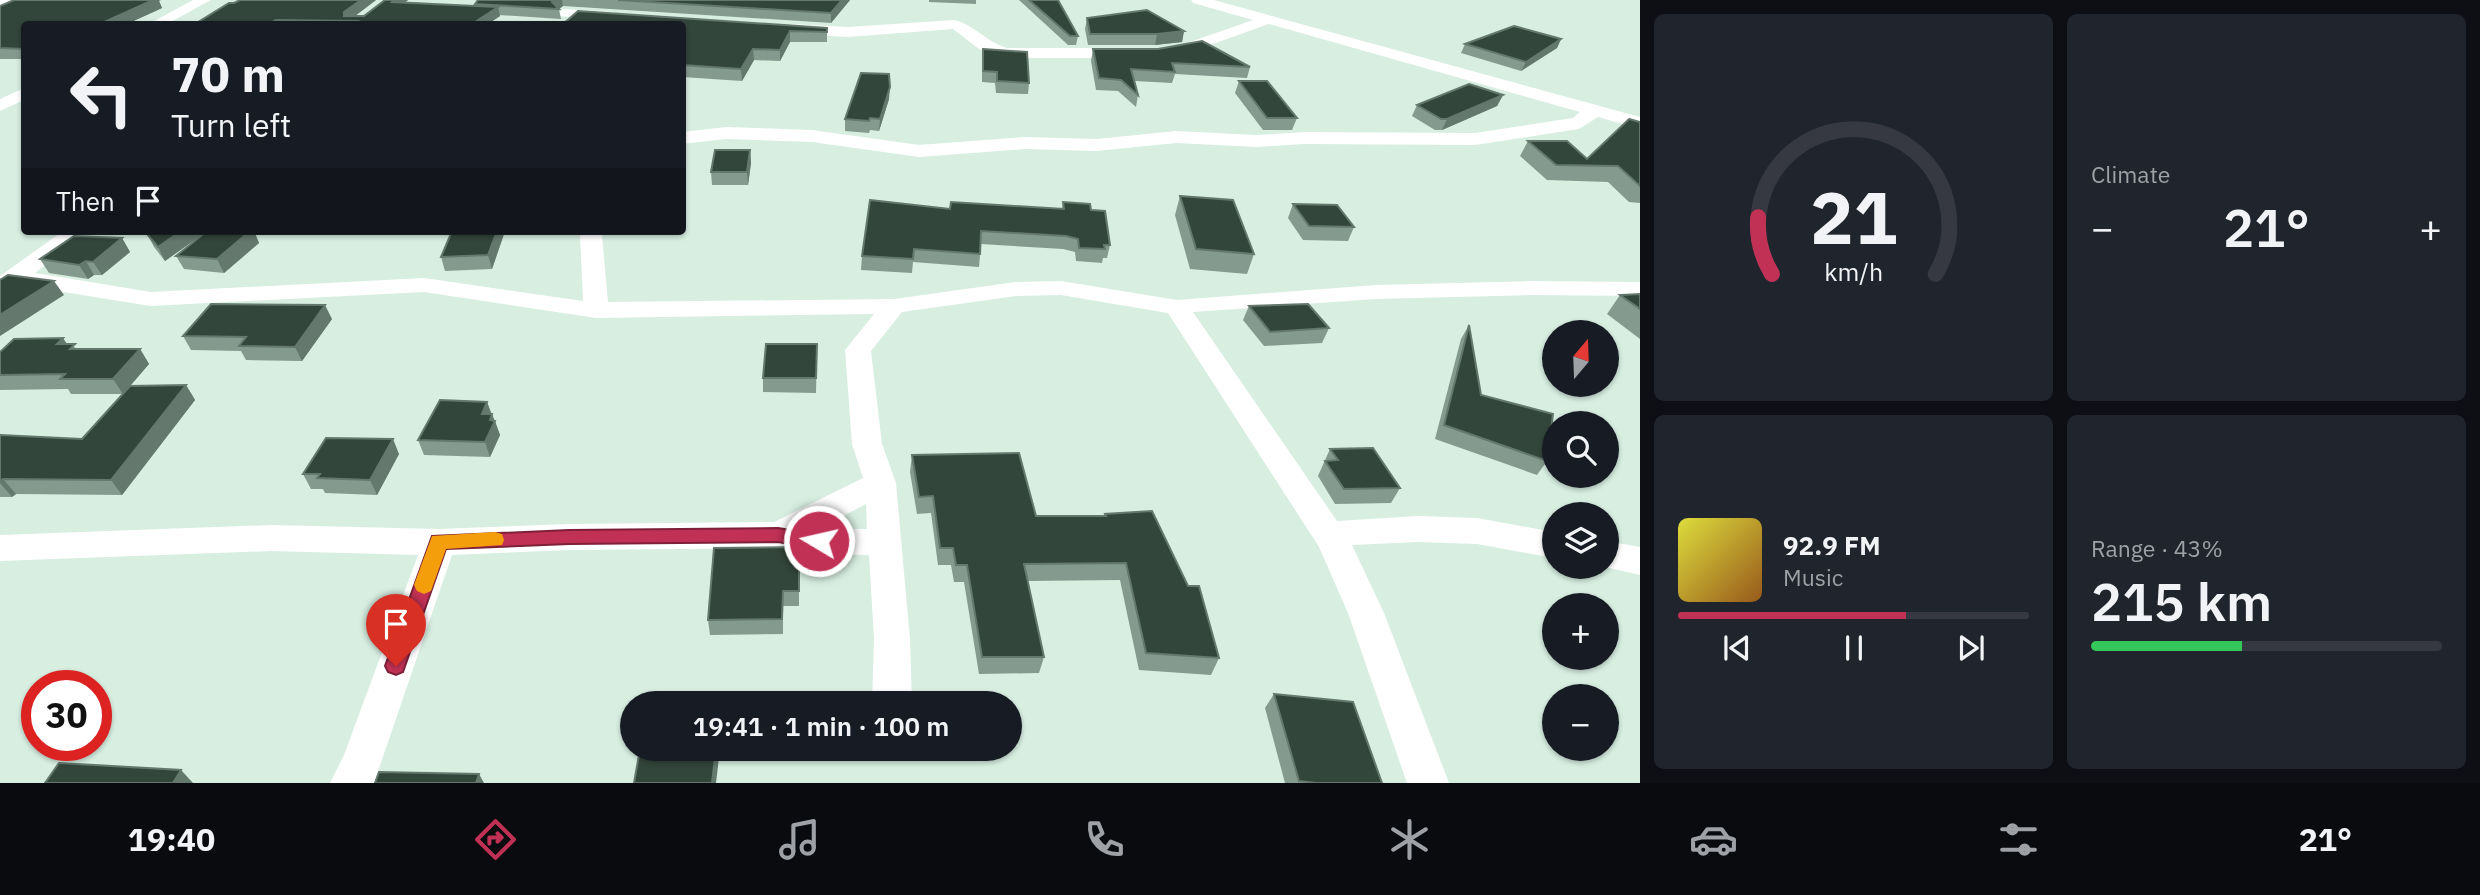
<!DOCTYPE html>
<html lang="en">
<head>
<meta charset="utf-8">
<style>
  body { margin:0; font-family:"IBM Plex Sans",sans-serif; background:#20242c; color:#f1f3f6; height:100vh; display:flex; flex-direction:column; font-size:26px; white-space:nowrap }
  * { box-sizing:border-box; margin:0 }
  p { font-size:23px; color:#9ea1a6 }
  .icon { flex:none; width:38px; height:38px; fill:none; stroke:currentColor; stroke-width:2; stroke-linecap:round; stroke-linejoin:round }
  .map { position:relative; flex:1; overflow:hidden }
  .side { display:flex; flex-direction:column; gap:14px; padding:14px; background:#0d0f14; width:840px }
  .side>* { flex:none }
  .top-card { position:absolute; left:21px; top:21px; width:665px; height:214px; border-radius:7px; box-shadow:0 2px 5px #0004; background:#171b24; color:#f1f3f6; overflow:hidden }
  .needle { width:46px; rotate:19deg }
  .tools { position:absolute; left:1542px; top:320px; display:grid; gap:14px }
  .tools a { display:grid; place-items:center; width:77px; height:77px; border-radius:50%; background:#171b24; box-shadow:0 2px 5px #0004; font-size:35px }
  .speed { position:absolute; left:21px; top:670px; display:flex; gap:14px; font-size:35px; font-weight:700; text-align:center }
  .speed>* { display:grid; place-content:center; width:91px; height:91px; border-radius:50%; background:#171b24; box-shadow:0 2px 5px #0004; line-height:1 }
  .speed .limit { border:10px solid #d22; background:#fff; color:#111 }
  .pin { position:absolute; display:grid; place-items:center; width:60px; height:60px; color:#fff; margin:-72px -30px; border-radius:50% 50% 50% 0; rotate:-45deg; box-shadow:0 0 7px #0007 }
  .pin .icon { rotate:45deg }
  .me { position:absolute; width:77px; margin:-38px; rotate:279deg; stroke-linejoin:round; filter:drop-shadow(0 0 5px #0008) }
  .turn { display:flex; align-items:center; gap:24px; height:147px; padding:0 35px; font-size:32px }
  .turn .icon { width:91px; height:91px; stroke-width:2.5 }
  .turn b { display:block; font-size:49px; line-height:60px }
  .then { display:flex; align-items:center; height:66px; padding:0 35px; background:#0003; gap:14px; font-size:26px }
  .big { font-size:52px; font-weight:600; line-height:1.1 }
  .side .card { flex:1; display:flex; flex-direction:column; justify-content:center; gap:10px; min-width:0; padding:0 24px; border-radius:10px; background:#20242c }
  .side .dial { align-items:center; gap:0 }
  .dial svg { height:182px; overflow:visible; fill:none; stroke:#363941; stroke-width:7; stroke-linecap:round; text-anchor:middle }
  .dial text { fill:#f1f3f6; stroke:none }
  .song { display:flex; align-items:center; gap:21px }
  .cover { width:84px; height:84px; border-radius:10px; background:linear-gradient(135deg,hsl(60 70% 55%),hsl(30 70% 35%)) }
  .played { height:7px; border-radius:4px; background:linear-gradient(90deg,#c13156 65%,#363941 65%) }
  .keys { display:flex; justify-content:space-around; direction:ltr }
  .heat { display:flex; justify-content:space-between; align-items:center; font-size:38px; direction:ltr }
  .charge { height:10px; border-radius:5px; background:linear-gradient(90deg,#34c759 43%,#363941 0) }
  .side .tiles { flex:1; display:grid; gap:14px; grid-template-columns:repeat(2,1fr) }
  .trip { position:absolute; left:620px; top:691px; width:402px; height:70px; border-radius:35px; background:#171b24; box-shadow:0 2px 5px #0004; font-weight:600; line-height:70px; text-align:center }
  .tab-bar { display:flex; height:112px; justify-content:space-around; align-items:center; background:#090b0e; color:#9ea1a6 }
  .tab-bar .icon { width:49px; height:49px }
  .tab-bar .on { color:#c13156 }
  .tab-bar b { font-size:32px; color:#f1f3f6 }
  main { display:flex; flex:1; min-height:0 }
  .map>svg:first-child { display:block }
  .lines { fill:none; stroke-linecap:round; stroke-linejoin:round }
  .minor { fill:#fff; fill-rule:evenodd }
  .wall { fill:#859a8e }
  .shaded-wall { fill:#64786d }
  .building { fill:#33463b; stroke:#64786d; stroke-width:2 }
  .route { fill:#c13156; stroke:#7d2038; stroke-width:2 }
  .slow { fill:#f59e0b }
</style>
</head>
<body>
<main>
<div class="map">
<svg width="1640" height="783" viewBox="0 0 1640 783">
  <rect width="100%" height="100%" fill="#d7eee1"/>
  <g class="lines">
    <g class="minor">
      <path d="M0 0H14L0 7Z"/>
      <path d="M193 0H211L167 24H149Z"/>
      <path d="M1191 0H1214L1640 117V129L1598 117 1579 129 1475 145 1304 144 1256 147 1176 143 1096 151 1025 149 919 157 812 142 726 139 682 144V132L726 127 812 130 919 145 1025 137 1096 139 1176 131 1256 135 1304 132 1475 133 1573 118 1580 112 1269 24 1193 51 1162 54 1160 51 1162 48 1184 44 1253 20 1193 3Z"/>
      <path d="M563 9 613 12 620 16 613 20 558 16 556 13Z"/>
      <path d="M954 20C975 25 985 41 1007 48H1128L1136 53 1128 58H1006L979 49 953 29 848 37 790 34 782 29 790 24 848 27Z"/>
      <path d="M24 88V100L0 111V99Z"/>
      <path d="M63 231H89L35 273 151 292 424 278 583 301 580 235 583 231H605L602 235 608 302 894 299 1016 282 1061 281 1177 300 1376 285 1532 281 1640 282V296L1532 295 1376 299 1193 312 1337 521 1418 516 1477 518 1554 532V558L1477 544 1418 542 1352 545 1384 613 1449 783H1407L1348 613 1319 547 1168 313 1061 295 1016 296 902 312 871 351 882 444 896 483 910 639 912 704H872L874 639 869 555 819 554 778 548 569 550 452 555 374 783H330L344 755 418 555 271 551 0 561V535L271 525 439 529 569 524 774 522 863 478 852 444 845 350 874 314 596 318 424 292 151 306 19 285 0 294V276ZM866 504 867 529 820 528Z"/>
      <path d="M1606 541 1640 547V575L1605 567Z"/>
    </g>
  </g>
  <g class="wall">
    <path d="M376 0 355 16H364L385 0H408L405 2 475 6V4L478 0H850L831 23 563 6 559 9 561 19 499 15 500 16 488 24H195Z"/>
    <path d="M929 0H976V4L929 2Z"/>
    <path d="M1019 0H1058L1078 36 1076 45H1068Z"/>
    <path d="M159 1 162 8 127 24H24V59H0V6Z"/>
    <path d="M1087 18 1184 31 1182 42 1155 45H1088L1085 29Z"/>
    <path d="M682 24 827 28V42H790L780 61 754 60 742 81 682 77Z"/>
    <path d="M1561 39 1557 48 1521 71 1461 53 1465 44Z"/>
    <path d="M983 49 1029 83 1028 94 996 93 995 83 982 82V60Z"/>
    <path d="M1093 49 1250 67 1247 78 1175 74 1172 83 1135 81 1138 95 1136 107 1118 91 1096 90 1091 61Z"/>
    <path d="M1239 81 1297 118 1292 130H1263L1235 93Z"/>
    <path d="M1503 95 1497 106 1442 130H1435L1412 116 1417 105Z"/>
    <path d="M889 99 879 131 870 130 869 133 845 131V119Z"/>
    <path d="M1640 122V203L1629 202 1608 182 1547 180 1520 156 1528 141 1587 159Z"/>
    <path d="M750 150 751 163 748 185H712L711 172Z"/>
    <path d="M1180 196 1254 254 1247 274 1190 269 1175 215Z"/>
    <path d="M1063 202 1091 210 1110 245 1107 258H1103L1102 263 1076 261 1075 252 1063 249 981 244 979 267 913 262 912 273 861 270 862 256 950 209H1062Z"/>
    <path d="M1293 204 1354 227 1348 241 1303 240 1288 218Z"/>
    <path d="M207 231H254L259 243 224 273 184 269 176 256Z"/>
    <path d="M207 231 165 261 154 247 147 234Z"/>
    <path d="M505 231 492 269 445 271 441 257Z"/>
    <path d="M122 238 130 252 102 275H94L88 279 49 273 40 259Z"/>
    <path d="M1640 294V339L1607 314 1620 295Z"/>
    <path d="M1249 306 1329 328 1322 343 1264 346 1243 320Z"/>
    <path d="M332 319 302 361 246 360 241 351 191 350 183 336Z"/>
    <path d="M1469 325 1481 395 1547 461 1537 475 1435 439 1461 339Z"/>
    <path d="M67 344 78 349H140L149 364 125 392 186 385 195 400 122 495 16 494 12 497H0V435L82 439 123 394H71L68 389 0 390V352Z"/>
    <path d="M817 344 816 393 763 392V378Z"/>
    <path d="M487 402 500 435 490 457 424 455 418 440Z"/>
    <path d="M1330 449 1400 488 1391 503 1335 504 1318 476Z"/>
    <path d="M399 454 377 495 325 493 323 489H311L303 474Z"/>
    <path d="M912 455 1036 516H1105V514L1219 658 1211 675 1139 670 1120 580 1027 581 1044 657 1039 673 979 674 964 582H954L951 565H938L931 513 917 514 910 472Z"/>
    <path d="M799 547V606H783V634L710 635 708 620Z"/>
    <path d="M1274 694 1382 783H1285L1265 708Z"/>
  </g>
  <g class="shaded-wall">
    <path d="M144 0H161L159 1 162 8 127 24H100Z"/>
    <path d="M361 0H376L347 22 344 16V12Z"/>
    <path d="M394 0H408L395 11 392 2Z"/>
    <path d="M555 0H562L563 6 559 9 552 2Z"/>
    <path d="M842 0H850L831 23V13Z"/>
    <path d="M498 7 500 16 488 24H472Z"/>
    <path d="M276 20 277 24H269Z"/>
    <path d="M790 31V42L780 61V50Z"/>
    <path d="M1184 31 1182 42 1155 45 1157 34Z"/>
    <path d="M1561 39 1557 48 1521 71 1526 62Z"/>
    <path d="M753 49 754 60 742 81 741 69Z"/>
    <path d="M890 87 889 99 879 131 880 119Z"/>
    <path d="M1503 95 1497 106 1442 130 1447 119Z"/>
    <path d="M750 150 751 163 748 185 747 172Z"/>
    <path d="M181 231H207L165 261 158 247Z"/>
    <path d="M250 231H254L259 243 224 273 217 259Z"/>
    <path d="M497 231H505L492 269 488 255Z"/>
    <path d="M122 238 130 252 102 275 93 262Z"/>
    <path d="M86 261 94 275 88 279 79 265Z"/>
    <path d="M54 281 64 295 0 336V315Z"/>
    <path d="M325 305 332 319 302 361 295 347Z"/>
    <path d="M63 338 73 353 57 344Z"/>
    <path d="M140 349 149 364 123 394 113 379Z"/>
    <path d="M186 385 195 400 122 495 111 480Z"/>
    <path d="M487 402 492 416V414L495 422V421L500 435 490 457 485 442 482 414Z"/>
    <path d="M393 439 399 454 377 495 370 480Z"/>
    <path d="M3 479 16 494 12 497 0 483Z"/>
    <path d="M716 749H720L716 783H712Z"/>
    <path d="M181 770 193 783H173Z"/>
    <path d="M479 774 484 783H476Z"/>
  </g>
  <g class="building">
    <path d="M14 0H153L100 24H24V49L0 48V6Z"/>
    <path d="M240 0H361L344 12V16H364L385 0H394L392 2 498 7 472 24H352L357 21 276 20 269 24H195L229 3H234Z"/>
    <path d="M478 0H555L552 2 559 9 475 4Z"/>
    <path d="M618 0H842L831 13Z"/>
    <path d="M1029 0H1058L1078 36H1070Z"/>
    <path d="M1147 10 1184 31 1157 34H1090L1087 18Z"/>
    <path d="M578 11 827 28V32L790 31 780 50 753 49 741 69 682 65V24H563Z"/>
    <path d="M1514 26 1561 39 1526 62 1465 44Z"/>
    <path d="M1202 41 1250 67 1172 63 1175 72 1131 69 1138 95 1121 80 1099 78 1093 49H1158Z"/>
    <path d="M983 49 1027 52 1029 83 997 81V72L983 71Z"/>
    <path d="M861 73 889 74 890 87 880 119 870 118 869 121 845 119Z"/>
    <path d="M1239 81H1267L1297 118H1267Z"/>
    <path d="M1469 84 1503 95 1447 119H1441L1417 105Z"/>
    <path d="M1629 119 1640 122V186L1618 166 1556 165 1528 141H1567L1587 159Z"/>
    <path d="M715 150H750L747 172H711Z"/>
    <path d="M1180 196 1233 200 1254 254 1196 249Z"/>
    <path d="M870 200 950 209 951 202 1064 209 1063 202 1090 204 1091 210 1105 211 1110 245H1104L1105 249 1079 248 1078 239 1066 236 981 231 980 254 914 249 913 259 862 256Z"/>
    <path d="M1293 204 1337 205 1354 227 1309 226Z"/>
    <path d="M150 231H181L158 247 147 234Z"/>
    <path d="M207 231H250L217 259 176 256Z"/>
    <path d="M452 231H497L488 255 441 257Z"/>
    <path d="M74 236 122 238 93 262 86 261 79 265 40 259Z"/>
    <path d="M8 275 54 281 0 315V280Z"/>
    <path d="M1640 294V309L1620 295Z"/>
    <path d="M211 304 325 305 295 347 239 346 246 337 183 336Z"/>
    <path d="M1308 304 1329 328 1270 332 1249 306Z"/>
    <path d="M1469 325 1481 395 1553 414 1547 461 1444 425Z"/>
    <path d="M63 338 57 344H75L70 349H140L113 379H60L65 374 0 375V352L14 339Z"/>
    <path d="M766 344H817L816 378H763Z"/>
    <path d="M186 385 111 480 3 479 0 482V435L82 439 130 386Z"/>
    <path d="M440 400 487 402 482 414H492L490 420 495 421 485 442 418 440Z"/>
    <path d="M326 438 393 439 370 480 317 478 320 474H303Z"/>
    <path d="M1373 448 1400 488 1344 489 1325 461 1338 460 1330 449Z"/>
    <path d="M1019 453 1036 516H1106L1105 514 1152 511 1188 586H1199L1219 658 1146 653 1126 563 1024 564 1044 657H982L967 565H956L953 548H940L933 496 919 497 912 455Z"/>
    <path d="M799 547V591H783L782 619 708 620 714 548Z"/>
    <path d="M1274 694 1353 702 1382 783H1316L1299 781Z"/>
    <path d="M640 749H716L712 783H634Z"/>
    <path d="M59 763 181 770 173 783H45Z"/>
    <path d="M379 772 479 774 476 783H375Z"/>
  </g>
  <path class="route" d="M778 528 826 536 829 541 826 547 819 549 778 542 569 544 446 549 403 672 396 675 388 672 385 666 432 536 569 530Z"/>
  <path class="slow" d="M495 532 502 534 504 540 502 545 446 549 431 591 424 594 417 591 414 585 432 536Z"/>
</svg>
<div class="tools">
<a><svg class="needle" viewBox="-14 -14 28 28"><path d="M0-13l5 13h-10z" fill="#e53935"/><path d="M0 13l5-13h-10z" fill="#9ea1a6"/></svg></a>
<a><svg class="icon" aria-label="search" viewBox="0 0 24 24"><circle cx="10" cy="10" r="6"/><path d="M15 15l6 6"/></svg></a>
<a><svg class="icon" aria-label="layers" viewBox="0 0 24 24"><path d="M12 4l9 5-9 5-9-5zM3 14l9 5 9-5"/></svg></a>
<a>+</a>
<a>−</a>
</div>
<div class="speed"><div class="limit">30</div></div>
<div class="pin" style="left:396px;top:666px;background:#d93025"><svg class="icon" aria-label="arrive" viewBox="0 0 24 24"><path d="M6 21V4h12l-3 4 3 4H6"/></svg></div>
<svg class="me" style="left:819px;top:541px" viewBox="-20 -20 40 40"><circle r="17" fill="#c13156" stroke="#fff" stroke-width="3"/><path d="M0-11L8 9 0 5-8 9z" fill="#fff"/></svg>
<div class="trip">19:41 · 1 min · 100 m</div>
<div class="top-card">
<div class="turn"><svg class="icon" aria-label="left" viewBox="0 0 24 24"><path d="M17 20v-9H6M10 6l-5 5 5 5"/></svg><div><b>70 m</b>Turn left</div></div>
<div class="then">Then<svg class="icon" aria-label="arrive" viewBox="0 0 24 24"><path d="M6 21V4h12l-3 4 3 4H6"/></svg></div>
</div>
</div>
<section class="side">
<div class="tiles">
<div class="card dial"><svg viewBox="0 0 100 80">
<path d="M14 69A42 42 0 1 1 86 69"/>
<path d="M14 69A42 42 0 0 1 8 44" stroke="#c13156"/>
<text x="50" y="56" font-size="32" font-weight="700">21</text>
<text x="50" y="72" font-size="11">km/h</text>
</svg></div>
<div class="card"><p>Climate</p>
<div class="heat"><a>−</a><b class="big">21°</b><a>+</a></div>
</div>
<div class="card">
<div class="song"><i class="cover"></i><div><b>92.9 FM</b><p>Music</p></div></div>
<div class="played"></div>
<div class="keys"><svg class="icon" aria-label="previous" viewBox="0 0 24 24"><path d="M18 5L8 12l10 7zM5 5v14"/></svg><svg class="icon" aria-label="pause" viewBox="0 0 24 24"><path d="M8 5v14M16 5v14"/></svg><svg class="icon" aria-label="next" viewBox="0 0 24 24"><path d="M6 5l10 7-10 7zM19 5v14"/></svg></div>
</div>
<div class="card"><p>Range · 43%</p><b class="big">215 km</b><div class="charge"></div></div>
</div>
</section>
</main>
<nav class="tab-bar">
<b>19:40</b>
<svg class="icon on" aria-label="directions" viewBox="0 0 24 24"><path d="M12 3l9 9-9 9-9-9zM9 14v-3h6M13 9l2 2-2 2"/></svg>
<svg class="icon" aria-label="music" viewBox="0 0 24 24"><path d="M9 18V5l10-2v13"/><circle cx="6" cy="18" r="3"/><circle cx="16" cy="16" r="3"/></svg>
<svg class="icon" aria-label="phone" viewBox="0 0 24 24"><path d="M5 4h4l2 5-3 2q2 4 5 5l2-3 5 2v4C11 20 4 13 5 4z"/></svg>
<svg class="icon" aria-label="climate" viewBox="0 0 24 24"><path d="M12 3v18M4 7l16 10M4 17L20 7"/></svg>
<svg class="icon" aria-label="car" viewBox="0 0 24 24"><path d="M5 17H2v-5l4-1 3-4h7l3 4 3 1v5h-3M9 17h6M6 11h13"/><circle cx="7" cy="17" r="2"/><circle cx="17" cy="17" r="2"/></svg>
<svg class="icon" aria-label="filters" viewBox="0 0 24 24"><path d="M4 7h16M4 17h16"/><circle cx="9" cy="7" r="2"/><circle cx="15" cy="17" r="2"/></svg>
<b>21°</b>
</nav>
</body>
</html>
